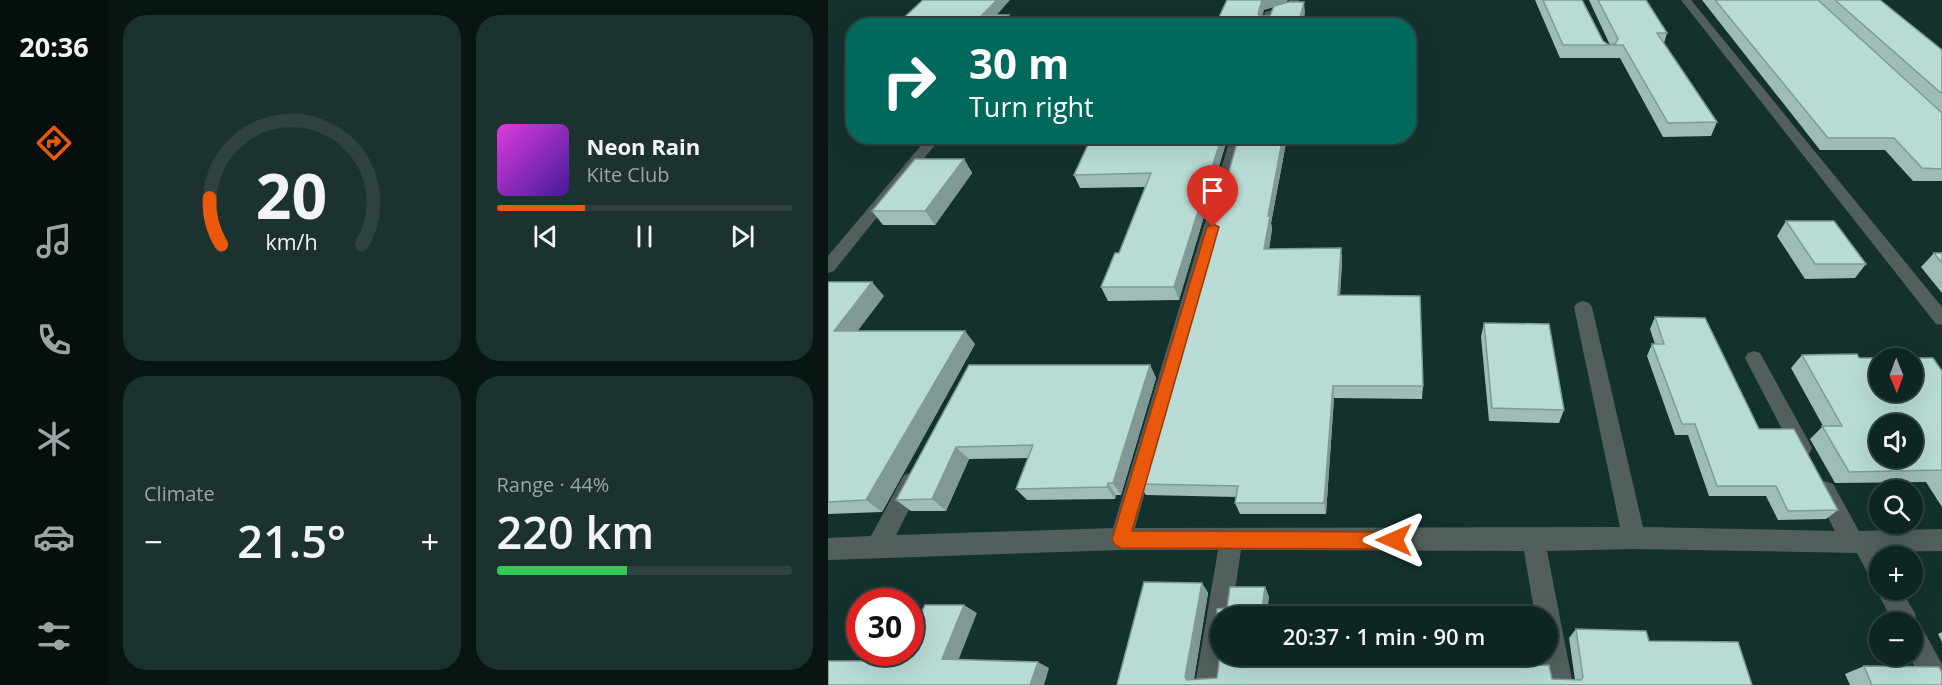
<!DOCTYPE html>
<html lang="en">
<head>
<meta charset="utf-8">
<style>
  body { margin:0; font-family:"Open Sans",sans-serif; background:#1c322f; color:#f1f3f6; height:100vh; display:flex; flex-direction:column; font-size:22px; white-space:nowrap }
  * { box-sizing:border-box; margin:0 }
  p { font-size:20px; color:#9ba5a5 }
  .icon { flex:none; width:33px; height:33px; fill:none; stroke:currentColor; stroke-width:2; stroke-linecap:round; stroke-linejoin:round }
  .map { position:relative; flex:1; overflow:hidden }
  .side { display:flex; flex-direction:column; gap:15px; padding:15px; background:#081513; width:720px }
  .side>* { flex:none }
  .guide { position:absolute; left:18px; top:18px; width:570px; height:126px; border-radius:24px; box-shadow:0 6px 24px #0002,0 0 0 2px #2e4340; background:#00695c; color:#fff; overflow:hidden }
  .needle { width:39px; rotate:179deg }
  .tools { position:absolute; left:1041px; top:348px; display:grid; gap:12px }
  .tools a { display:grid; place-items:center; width:54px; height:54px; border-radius:50%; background:#0e2622; box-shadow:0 6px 24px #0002,0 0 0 2px #2e4340; font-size:30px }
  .speed { position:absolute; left:18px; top:588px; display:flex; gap:12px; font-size:30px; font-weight:700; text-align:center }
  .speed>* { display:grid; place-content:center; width:78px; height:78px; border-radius:50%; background:#0e2622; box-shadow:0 6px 24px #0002,0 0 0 2px #2e4340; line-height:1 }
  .speed .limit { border:9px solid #d22; background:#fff; color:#111 }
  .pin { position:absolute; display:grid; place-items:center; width:51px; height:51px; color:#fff; margin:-62px -26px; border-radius:50% 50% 50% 0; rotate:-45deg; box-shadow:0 0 6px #0007 }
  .pin .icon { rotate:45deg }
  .me { position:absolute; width:66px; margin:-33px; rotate:270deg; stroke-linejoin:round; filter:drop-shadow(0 0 4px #0008) }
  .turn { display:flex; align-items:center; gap:21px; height:126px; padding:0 24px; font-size:27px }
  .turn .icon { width:78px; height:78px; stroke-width:2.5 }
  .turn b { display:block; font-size:42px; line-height:51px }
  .big { font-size:45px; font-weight:600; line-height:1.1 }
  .side .widget { flex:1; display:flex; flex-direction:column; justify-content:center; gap:9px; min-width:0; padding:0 21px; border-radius:24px; background:#1c322f }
  .side .dial { align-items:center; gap:0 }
  .dial svg { height:156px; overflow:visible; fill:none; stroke:#2e4340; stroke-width:7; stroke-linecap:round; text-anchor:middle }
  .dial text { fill:#f1f3f6; stroke:none }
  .song { display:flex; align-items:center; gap:18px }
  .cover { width:72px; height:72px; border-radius:9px; background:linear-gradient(135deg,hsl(300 70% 55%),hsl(260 70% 35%)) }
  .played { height:6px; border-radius:3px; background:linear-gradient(90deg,#ea580c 30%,#2e4340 30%) }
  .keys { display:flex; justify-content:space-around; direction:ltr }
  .heat { display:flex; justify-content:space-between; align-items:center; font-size:33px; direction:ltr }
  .charge { height:9px; border-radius:4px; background:linear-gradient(90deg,#34c759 44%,#2e4340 0) }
  .side .tiles { flex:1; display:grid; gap:15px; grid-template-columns:repeat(2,1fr) }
  .trip { position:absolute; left:382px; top:606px; width:348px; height:60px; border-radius:30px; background:#0e2622; box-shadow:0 6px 24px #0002,0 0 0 2px #2e4340; font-weight:600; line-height:60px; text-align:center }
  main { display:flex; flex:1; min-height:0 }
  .dock { display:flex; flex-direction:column; width:108px; justify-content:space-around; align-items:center; background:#060f0e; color:#9ba5a5 }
  .dock .icon { width:42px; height:42px }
  .dock .on { color:#ea580c }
  .dock b { font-size:27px; color:#f1f3f6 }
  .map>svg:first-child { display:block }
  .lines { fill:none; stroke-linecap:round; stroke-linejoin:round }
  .minor { fill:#525f5d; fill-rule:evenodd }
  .wall { fill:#9ebcb8 }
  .shaded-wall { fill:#819996 }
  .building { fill:#b8dbd6; stroke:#819996; stroke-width:1.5; fill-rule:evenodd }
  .route { fill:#ea580c; stroke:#983908; stroke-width:1.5 }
</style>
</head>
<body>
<main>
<nav class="dock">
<b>20:36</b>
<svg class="icon on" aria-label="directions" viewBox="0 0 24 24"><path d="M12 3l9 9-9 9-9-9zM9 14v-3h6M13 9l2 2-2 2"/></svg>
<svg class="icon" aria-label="music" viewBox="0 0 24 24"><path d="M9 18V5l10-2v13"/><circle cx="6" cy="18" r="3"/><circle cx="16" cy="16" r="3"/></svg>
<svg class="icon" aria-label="phone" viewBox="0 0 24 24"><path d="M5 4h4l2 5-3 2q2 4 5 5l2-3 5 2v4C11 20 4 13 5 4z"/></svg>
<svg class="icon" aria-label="climate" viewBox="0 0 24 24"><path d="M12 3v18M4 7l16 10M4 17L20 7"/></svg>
<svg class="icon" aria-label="car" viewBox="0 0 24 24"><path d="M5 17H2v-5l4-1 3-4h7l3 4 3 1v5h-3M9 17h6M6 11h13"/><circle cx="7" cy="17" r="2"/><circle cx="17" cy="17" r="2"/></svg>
<svg class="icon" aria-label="filters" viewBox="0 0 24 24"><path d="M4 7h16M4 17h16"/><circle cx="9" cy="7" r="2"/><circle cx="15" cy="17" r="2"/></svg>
</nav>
<section class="side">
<div class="tiles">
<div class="widget dial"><svg viewBox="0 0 100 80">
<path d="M14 69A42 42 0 1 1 86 69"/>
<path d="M14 69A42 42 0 0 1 8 45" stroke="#ea580c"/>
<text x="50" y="56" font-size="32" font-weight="700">20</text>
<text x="50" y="72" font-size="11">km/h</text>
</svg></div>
<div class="widget">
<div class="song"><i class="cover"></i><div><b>Neon Rain</b><p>Kite Club</p></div></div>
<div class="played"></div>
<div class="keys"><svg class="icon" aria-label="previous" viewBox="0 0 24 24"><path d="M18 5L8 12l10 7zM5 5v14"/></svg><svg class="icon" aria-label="pause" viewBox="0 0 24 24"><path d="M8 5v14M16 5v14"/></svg><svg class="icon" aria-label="next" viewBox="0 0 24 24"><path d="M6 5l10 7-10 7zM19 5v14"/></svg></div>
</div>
<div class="widget"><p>Climate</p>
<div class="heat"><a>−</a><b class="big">21.5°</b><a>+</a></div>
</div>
<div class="widget"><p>Range · 44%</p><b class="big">220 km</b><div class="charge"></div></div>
</div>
</section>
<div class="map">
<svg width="1114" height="685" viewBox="0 0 1114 685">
  <rect width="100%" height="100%" fill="#13322e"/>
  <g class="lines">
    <g class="minor">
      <path d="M461 0H471L466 10 446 16 444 26H434L437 12 459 6Z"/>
      <path d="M853 0H863L1114 307V325L1108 324Z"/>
      <path d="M101 136H114L6 271 0 273V256Z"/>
      <path d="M403 136H416L307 528 792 527 746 307 749 303 755 301 761 303 764 307 815 527 1007 531 986 491 989 484 997 481 1005 484 1031 531 1114 529V551L1053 552 1056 556H1052V590H1073L1087 613 1089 625 1093 626 1114 664V685H1097L1081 656H1084V622H1065L1048 590 1050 584 1044 581 1029 553 806 549 719 551 745 685H719L714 656H720V616H707L696 551 413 550 403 616H393V656H397L393 685H367L390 550H293L0 560V538L43 536 76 475 84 472 92 475 95 482 68 535 285 528Z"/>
      <path d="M926 351 932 353 981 442 984 448 981 454 974 457 967 454 917 358 920 353Z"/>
    </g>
  </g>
  <g class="wall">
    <path d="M707 0H754L775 41 781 45H782L761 0H818L839 33 836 43 889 122 883 136 835 137 792 58H732Z"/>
    <path d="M874 0H1052L1114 50V181H1085L1057 150H992Z"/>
    <path d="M264 136H400L351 300 280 301 273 287 291 253 317 187 252 188 246 175Z"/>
    <path d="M411 136H462L461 143H458L443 223 444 229 441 249 513 248 514 262 512 295 595 386 594 399 506 398 498 514H412L407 503 408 497 318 495 311 484 351 365 371 295 368 287Z"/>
    <path d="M136 159 144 173 107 225H55L44 211Z"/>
    <path d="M958 221 1038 264 1027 278 977 279 949 236Z"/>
    <path d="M1106 253H1114V293L1093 267Z"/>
    <path d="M0 282 56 296 29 331 147 344 54 512 0 514Z"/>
    <path d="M827 317 931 429 1010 510 998 519 950 520 938 496H881L860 435H847L819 356 824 344H827L822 329Z"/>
    <path d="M656 323 736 410 731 423 661 421 653 337Z"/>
    <path d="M974 355 1114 371V507L1098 482 1007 483 982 439 995 426 963 368Z"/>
    <path d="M141 365H322L328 378 293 495H288L287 499 199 500 188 489 200 458 141 459 118 511H83L68 500Z"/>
    <path d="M374 583 380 593 366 679 389 678 393 650 389 645 399 608 437 587 441 597 393 656H488L487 666 617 667 724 679 747 680 741 638 748 629 821 641 924 685H289Z"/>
    <path d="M1114 632V642L1110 634Z"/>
    <path d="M1036 666 1114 685H1022L1017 674Z"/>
  </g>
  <g class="shaded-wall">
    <path d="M169 0H182L159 26 154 15Z"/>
    <path d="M434 0H460L457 4 436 10 432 26 430 14Z"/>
    <path d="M476 2 477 13 474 26H470Z"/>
    <path d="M181 15 186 26H172Z"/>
    <path d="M394 136H400L351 300 346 287Z"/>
    <path d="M455 136H457L458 143 443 223 444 229 439 262 436 249 440 216Z"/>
    <path d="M136 159 144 173 107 225 97 211Z"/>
    <path d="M513 248 514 262 511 309 510 295Z"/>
    <path d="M44 282 56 296 19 345 6 331Z"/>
    <path d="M137 331 147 344 54 512 38 500Z"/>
    <path d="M322 365 328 378 293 495 285 483Z"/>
    <path d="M505 386 506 398 498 514 496 503Z"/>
    <path d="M128 447 141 459 118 511 104 499Z"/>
    <path d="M280 483 288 495 287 499 279 487Z"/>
    <path d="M374 583 380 593 365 685 357 677Z"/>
    <path d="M437 587 441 597 439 616H433Z"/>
    <path d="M136 605 149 613 128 666 114 659Z"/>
    <path d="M485 656H488L487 673 484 666Z"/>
    <path d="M210 662 221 668 216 685H202Z"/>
  </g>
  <g class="building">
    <path d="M95 0H169L154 15H181L172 26H67Z"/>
    <path d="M399 0H434L430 14 432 16H442L446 6 461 2H476L470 26H387Z"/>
    <path d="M715 0H754L775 41 781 45 787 44 790 39 770 0H818L839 33H829L889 122 840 123 795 45H735Z"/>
    <path d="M887 0H990L1114 113V169L1094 168 1066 138H1000Z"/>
    <path d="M1007 0H1052L1114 50V94Z"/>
    <path d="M264 136H394L346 287H273L287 253H291L323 173 246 175Z"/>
    <path d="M411 136H455L440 216H442L436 249 513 248 510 295 592 296 595 386H505L496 503H407L410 486 311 484 346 365H351L373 287H368Z"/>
    <path d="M87 159H136L97 211H44Z"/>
    <path d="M958 221H1006L1038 264H987Z"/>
    <path d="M1106 253H1114V263Z"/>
    <path d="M0 282H44L6 331H137L38 500 0 502Z"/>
    <path d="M827 317 877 318 931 429H966L1010 510 960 511 948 486H889L867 424H854L824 344H836Z"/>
    <path d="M656 323 721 324 736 410 664 408Z"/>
    <path d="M1029 354 1031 358H1105L1114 371V470L1021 472 994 426H1014L974 355ZM1052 358H1084V392H1052ZM1052 424H1084V458H1052Z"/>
    <path d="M141 365H322L285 483H280L279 487 188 489 205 445 128 447 104 499 68 500Z"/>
    <path d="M316 582 374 583 357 677 359 680 389 678 393 648 389 645V609L399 608 402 587H437L433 616H393V656H485L484 666 566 667V656H616L617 667 721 665 724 679 753 680 755 677 748 629 818 631 821 641 910 642 924 685H289Z"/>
    <path d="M97 605H136L114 659 210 662 202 685H0V661H71L75 652H82V637Z"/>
    <path d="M1036 666 1111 667 1114 672V685H1044Z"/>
  </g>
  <path class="route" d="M385 224 391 227 304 531 566 532 572 534 574 540 572 546 566 549 293 548 287 545 284 539 379 227Z"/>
</svg>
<div class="tools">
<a><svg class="needle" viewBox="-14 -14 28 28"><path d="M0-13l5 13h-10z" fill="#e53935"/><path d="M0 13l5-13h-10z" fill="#9ba5a5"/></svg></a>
<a><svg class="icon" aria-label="sound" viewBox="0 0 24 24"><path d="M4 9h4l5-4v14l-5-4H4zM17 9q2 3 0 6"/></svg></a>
<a><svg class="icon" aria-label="search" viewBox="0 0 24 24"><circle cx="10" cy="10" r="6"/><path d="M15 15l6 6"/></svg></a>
<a>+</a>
<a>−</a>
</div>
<div class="speed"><div class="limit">30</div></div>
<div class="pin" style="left:385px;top:227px;background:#d93025"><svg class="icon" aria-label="arrive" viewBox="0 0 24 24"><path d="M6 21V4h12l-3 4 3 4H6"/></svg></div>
<svg class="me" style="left:566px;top:540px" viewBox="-20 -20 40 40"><path d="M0-17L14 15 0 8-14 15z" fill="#ea580c" stroke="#fff" stroke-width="4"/></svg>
<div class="trip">20:37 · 1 min · 90 m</div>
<div class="guide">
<div class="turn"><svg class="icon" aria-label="right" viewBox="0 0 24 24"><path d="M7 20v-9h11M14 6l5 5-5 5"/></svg><div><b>30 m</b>Turn right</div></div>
</div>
</div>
</main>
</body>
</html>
